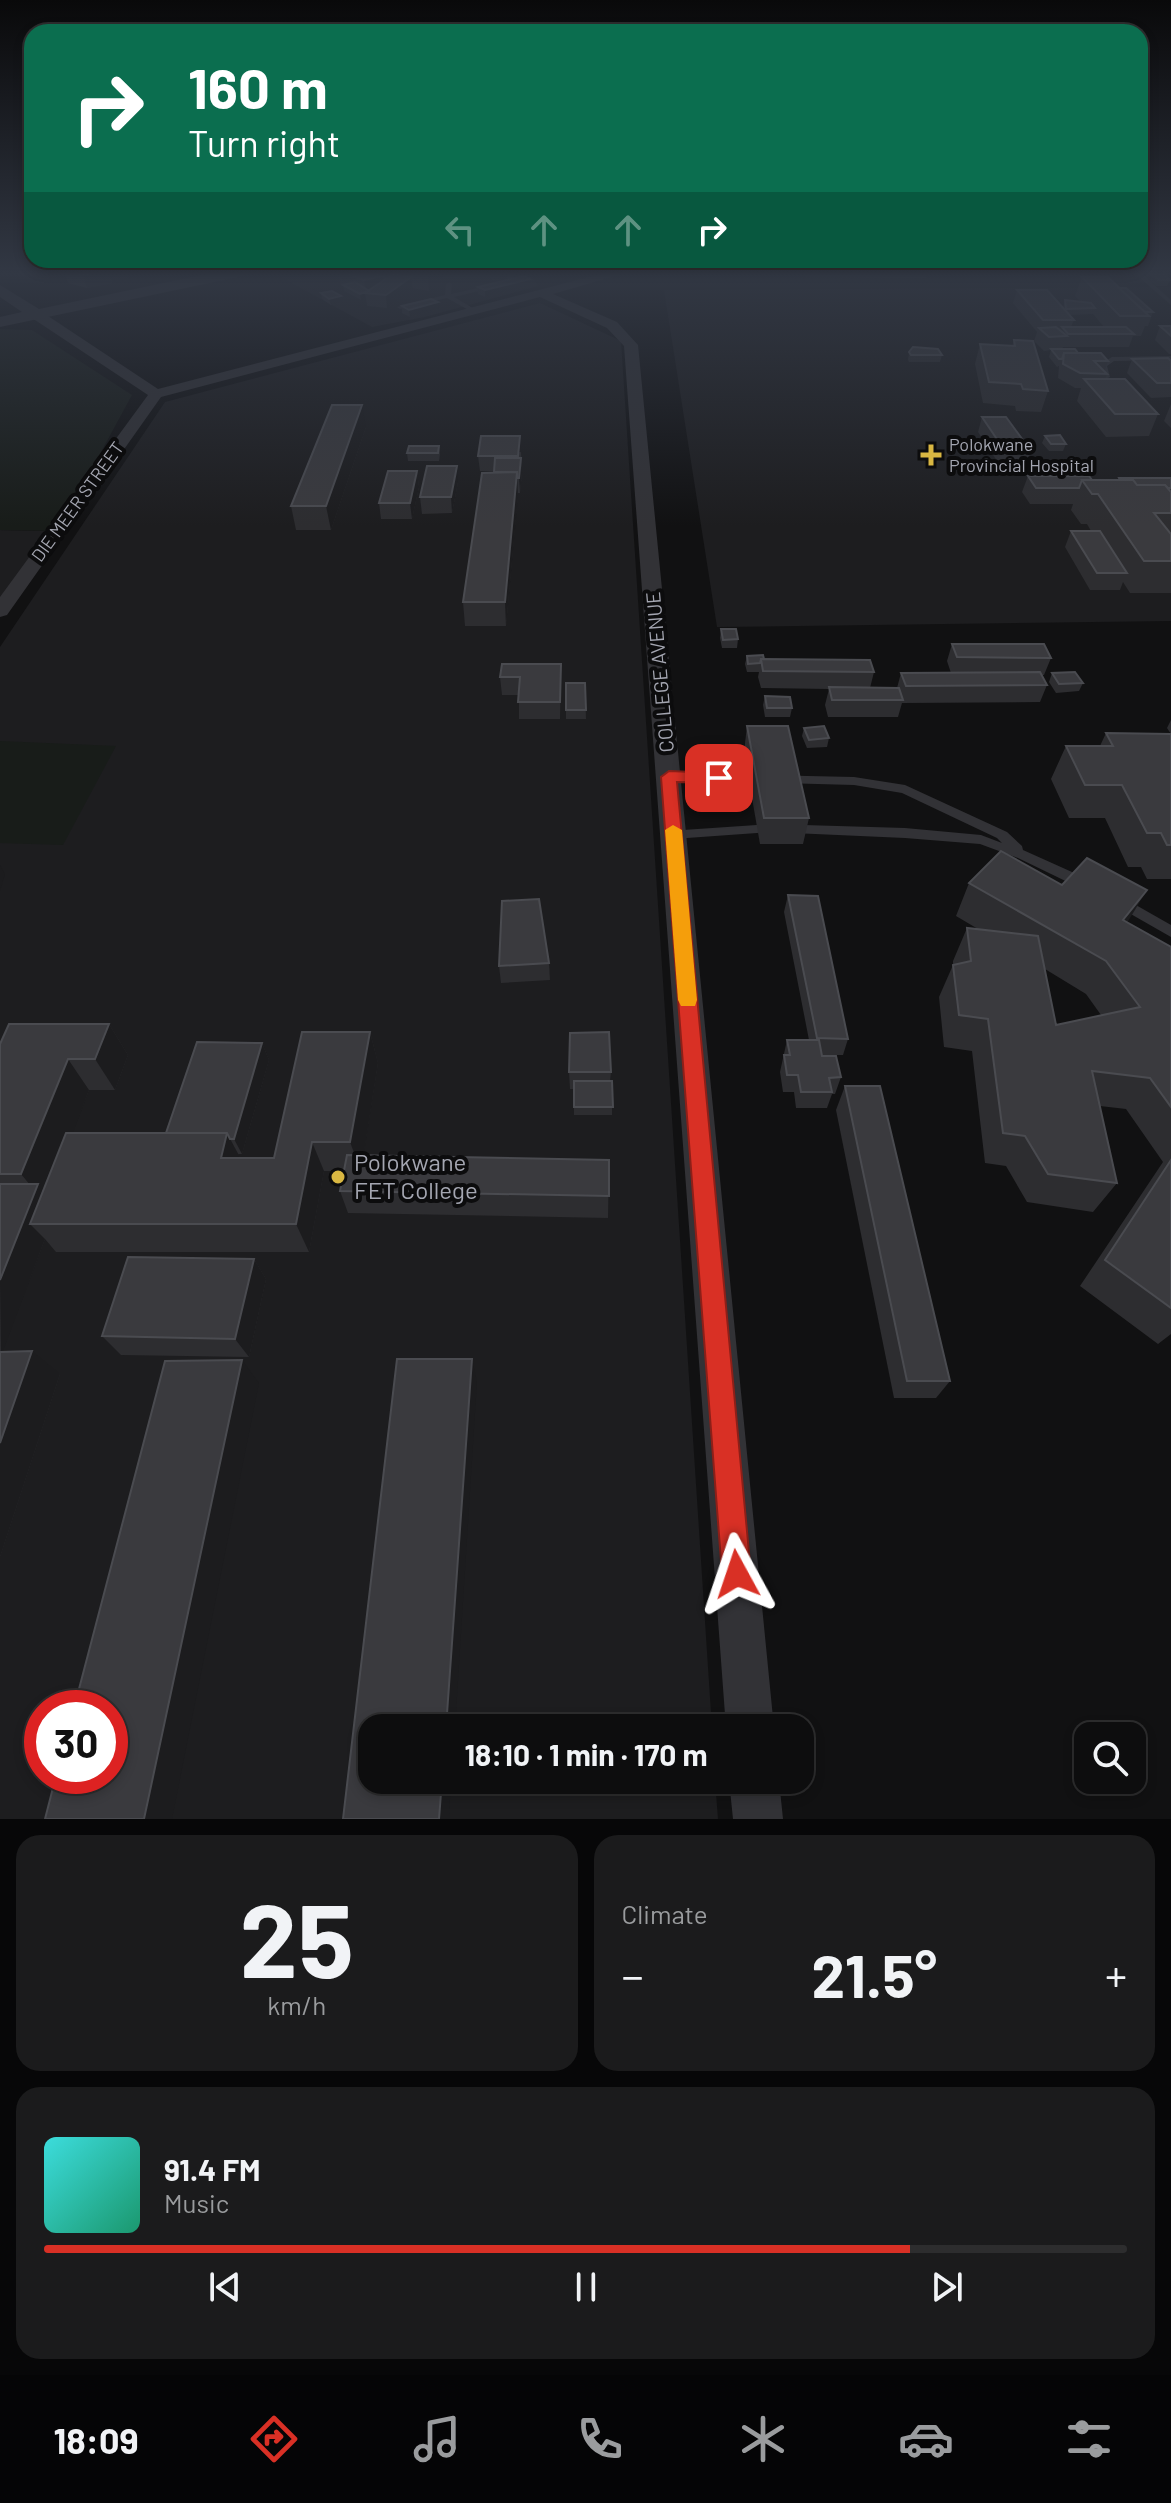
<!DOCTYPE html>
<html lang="en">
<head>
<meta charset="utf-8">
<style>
  body { margin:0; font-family:Barlow,sans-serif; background:#1b1b1c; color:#f1f3f6; height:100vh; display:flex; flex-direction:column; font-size:30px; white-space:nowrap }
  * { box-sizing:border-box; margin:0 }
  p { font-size:26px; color:#9a9c9e }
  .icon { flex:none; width:44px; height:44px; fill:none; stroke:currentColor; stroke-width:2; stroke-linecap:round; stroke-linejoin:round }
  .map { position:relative; height:1819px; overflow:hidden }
  .side { display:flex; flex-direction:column; gap:16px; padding:16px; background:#070708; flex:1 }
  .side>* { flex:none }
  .top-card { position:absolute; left:24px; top:24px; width:1124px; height:244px; border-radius:24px; box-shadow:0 4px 12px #0003,0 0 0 2px #2d2d2e; background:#0b6e4f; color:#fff; overflow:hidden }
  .controls { position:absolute; left:1074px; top:1722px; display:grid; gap:16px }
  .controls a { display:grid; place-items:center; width:72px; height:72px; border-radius:16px; background:#0d0d0e; box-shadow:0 4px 12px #0003,0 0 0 2px #2d2d2e; font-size:40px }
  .speed { position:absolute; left:24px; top:1690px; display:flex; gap:16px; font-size:40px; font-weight:700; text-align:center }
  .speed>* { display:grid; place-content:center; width:104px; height:104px; border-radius:50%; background:#0d0d0e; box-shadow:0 4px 12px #0003,0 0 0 2px #2d2d2e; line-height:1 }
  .speed .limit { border:12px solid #d22; background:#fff; color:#111 }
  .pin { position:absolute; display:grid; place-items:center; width:68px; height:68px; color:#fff; margin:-34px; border-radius:16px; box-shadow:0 4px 12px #0006 }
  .me { position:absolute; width:88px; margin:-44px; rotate:355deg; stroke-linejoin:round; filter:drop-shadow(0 0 6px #0008) }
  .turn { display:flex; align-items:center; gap:28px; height:168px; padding:0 32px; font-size:36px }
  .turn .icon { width:104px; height:104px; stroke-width:2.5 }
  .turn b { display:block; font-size:56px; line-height:68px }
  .lanes { display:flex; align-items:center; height:76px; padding:0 32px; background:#0003; justify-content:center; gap:40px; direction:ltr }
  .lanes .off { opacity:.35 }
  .big { font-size:60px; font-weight:700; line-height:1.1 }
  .side .widget { flex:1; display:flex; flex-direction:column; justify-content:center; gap:12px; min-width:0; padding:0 28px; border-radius:24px; background:#1b1b1c }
  .side .dial { align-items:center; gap:0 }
  .dial b { font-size:104px; line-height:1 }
  .song { display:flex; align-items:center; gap:24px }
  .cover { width:96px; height:96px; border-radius:12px; background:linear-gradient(135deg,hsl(180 70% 55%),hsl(160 70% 35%)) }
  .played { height:8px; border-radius:4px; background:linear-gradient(90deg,#d93025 80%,#2d2d2e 80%) }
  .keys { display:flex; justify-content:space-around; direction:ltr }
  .heat { display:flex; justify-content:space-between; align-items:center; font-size:44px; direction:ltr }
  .side .tiles { flex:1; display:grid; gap:16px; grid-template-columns:1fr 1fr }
  .widget:last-child { grid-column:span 2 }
  .trip { position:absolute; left:358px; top:1714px; width:456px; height:80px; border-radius:24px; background:#0d0d0e; box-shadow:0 4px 12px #0003,0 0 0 2px #2d2d2e; font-weight:700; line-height:80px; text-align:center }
  .tab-bar { display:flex; height:128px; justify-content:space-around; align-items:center; background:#050506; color:#9a9c9e }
  .tab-bar .icon { width:56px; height:56px }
  .tab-bar .active { color:#d93025 }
  .tab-bar b { font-size:36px; color:#f1f3f6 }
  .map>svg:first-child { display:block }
  .built { fill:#1d1d1f; fill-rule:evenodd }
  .green { fill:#181c19 }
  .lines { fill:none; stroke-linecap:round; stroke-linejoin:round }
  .service { fill:#323236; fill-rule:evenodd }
  .minor { fill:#323236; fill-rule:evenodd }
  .tertiary { fill:#323236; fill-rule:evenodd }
  .wall { fill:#2d2d30; fill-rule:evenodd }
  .shaded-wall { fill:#1c1c1e }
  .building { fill:#3a3a3e; stroke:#4a4b50; stroke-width:2 }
  .route { fill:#d93025; stroke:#8d1f18; stroke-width:2 }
  .slow { fill:#f59e0b }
  .poi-dot { fill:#d9b742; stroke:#0c0c0d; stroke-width:3 }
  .labels { text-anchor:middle; stroke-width:8; stroke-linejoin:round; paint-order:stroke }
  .far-poi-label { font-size:18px; fill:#a4a6b1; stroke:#0c0c0d; text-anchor:start }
  .far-street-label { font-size:18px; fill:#a4a6b1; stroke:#0c0c0d }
  .street-label { font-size:20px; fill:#a4a6b1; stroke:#0c0c0d }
  .near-poi-label { font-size:24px; fill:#a4a6b1; stroke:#0c0c0d; text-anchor:start }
</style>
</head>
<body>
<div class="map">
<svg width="1171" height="1819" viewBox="0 0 1171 1819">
  <rect width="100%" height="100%" fill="#111112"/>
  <g class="built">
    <path d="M303 271H530L538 286 425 317 372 327 279 276Z"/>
    <path d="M1171 287V621L717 627 664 290Z"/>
    <path d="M540 303 621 341 712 1728H372V1780H715L718 1819H0V647L165 402ZM42 1708H110V1776H42Z"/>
    <path d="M0 530 58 531 0 607Z"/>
  </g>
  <g class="green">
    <path d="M0 329 32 330 132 395 58 531 0 530Z"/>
    <path d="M0 741 116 746 63 845 0 843Z"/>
  </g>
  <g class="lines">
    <g class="service">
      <path d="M508 271H514V278L504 285 454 297 476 310V312H472L447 298 400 309 397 307 445 295 446 284 449 282 452 284 451 294 500 283 508 277Z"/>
      <path d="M1132 271H1139L1171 300V305Z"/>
      <path d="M1171 356V360L1114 361 1107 366 1110 377 1106 379 1102 377 1099 365 1112 357Z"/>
      <path d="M669 773 854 777 905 785 1007 832 1022 846 1023 850 1092 881 1094 885 1087 890 1082 889 1018 858 980 844 905 838 770 832 673 839 666 834 668 831 770 824 905 828 981 835 1002 843 997 838 902 793 854 785 665 780 663 777Z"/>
      <path d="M1120 896 1171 925V937L1115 905 1113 901 1115 897Z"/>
    </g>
    <g class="minor">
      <path d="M612 271H632L553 294 617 322 638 345 774 1728H726L624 346 607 328 540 297 161 397 7 615 0 617V597L148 395 32 318V312H42L158 389Z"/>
      <path d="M729 1780H779L783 1819H733Z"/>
    </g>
    <path class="tertiary" d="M221 271H251L243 276 0 327V317L22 312 0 297V285L39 309Z"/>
  </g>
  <g class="wall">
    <path d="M64 271H125L127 278 111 279 112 283 87 288 68 283Z"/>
    <path d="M308 271H368L377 274V271H403L399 275 406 276 405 271H505V273L500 280H492L491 277 443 278 429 291 412 288 413 290 387 308 367 306 366 299 361 300 344 291 343 285H344L340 283 338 272 321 277Z"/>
    <path d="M798 271H928L926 278 806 277Z"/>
    <path d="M1153 274 1170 280 1167 286H1156L1150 281Z"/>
    <path d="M1082 277 1119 288 1153 312 1148 326H1145L1141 336H1133L1129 347H1063L1062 349 1108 361 1104 372 1107 374 1105 379 1158 414 1149 436 1106 437 1077 401 1081 388H1075L1058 378 1059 366 1057 367 1049 357 1051 350 1044 351 1034 341 1037 332 1013 303 1017 290 1063 308 1065 300 1081 302 1075 296ZM1093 314 1104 327H1071L1074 320 1070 315Z"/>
    <path d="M530 279V286L485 297 478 294V287Z"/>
    <path d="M321 293 342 303 331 305 322 299Z"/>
    <path d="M402 306 439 309 410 317 402 313Z"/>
    <path d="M1160 326H1171V354H1169L1155 340Z"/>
    <path d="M1014 340 1048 391 1041 412 1016 411 1015 406 983 403 975 364 980 344 1012 346Z"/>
    <path d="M909 352 942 355 940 362H909L908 360Z"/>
    <path d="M1132 359 1171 361V397L1151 398 1127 373Z"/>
    <path d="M1171 404V428L1164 421Z"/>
    <path d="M982 417 1031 451 1026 466 1001 467 978 432Z"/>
    <path d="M366 427 331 530H296L291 506Z"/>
    <path d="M1045 436 1066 444 1063 451H1049L1042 443Z"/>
    <path d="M439 446 440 454 439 461H408L407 453Z"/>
    <path d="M521 452 522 473 520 493H518L506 626H465L463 602 494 471H480L478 456Z"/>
    <path d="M417 471 419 487 412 519H381L379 503Z"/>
    <path d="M1028 476 1092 480H1118L1119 478H1171V593H1130L1123 582 1120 590H1090L1065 547 1071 531H1091L1087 524H1081L1071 510 1073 504H1030L1022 492Z"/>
    <path d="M458 482 452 513 422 514 420 497Z"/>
    <path d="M721 629 738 639 737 648H722L720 638Z"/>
    <path d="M952 644 1051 658 1044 675H1042L1047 685 1040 702 902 703 898 717H828L825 705 829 689 761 688 758 677 759 672H747L745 664 747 656 764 659 874 672 870 688H897L901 673H951L947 661Z"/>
    <path d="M561 664 560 719H519V695H502L500 677Z"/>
    <path d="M1052 673 1083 683 1079 691 1056 693 1049 682Z"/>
    <path d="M566 683H585L586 719H566Z"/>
    <path d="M765 696 792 708 790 717H765L763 705Z"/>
    <path d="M1171 720V879H1147L1141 867H1128L1105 818H1069L1051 779 1066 746H1100L1106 733 1171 734 1167 728Z"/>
    <path d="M747 726 809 818 803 844H760L744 752Z"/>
    <path d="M804 728 829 738 827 747 807 748 802 736Z"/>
    <path d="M969 883 1128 923 1171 947V1334L1158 1344 1080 1286 1163 1162 1126 1109 1100 1106 1117 1183 1093 1212 1027 1202 1006 1166 985 1163 972 1051 944 1047 939 997 953 965V961L967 928 978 929 956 916ZM1045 969 1086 994 1101 1015 1056 1025Z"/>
    <path d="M788 895 848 1039 843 1055H822L841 1077 835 1094H832L827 1108H796L794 1092H783L780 1072 787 1040H809L784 912Z"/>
    <path d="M549 963 550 980 501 983 499 966Z"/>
    <path d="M109 1024 128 1055 115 1090H89L72 1133H166L262 1043 269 1060 242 1154H238L240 1158H274L370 1032 378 1063 363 1156 609 1160 608 1218 348 1213 340 1191 344 1171H324L309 1252H56L45 1239 2 1351 60 1374 0 1557V1044Z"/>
    <path d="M569 1072H611L610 1081H612V1115H574V1089H570Z"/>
    <path d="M845 1086 950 1381 936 1398H894L836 1110Z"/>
    <path d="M254 1259 266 1279 249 1357 121 1355 102 1336Z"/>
  </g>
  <g class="shaded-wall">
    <path d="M102 271H125L127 278 111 279 112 283 87 288 83 275Z"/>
    <path d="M320 271H338V272L321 277Z"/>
    <path d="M393 271H403L395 280Z"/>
    <path d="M428 271H443V278L429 291Z"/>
    <path d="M499 271H505L500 280Z"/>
    <path d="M382 276 384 289 365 293 366 299 361 300 360 294 366 292 364 280Z"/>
    <path d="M411 277 413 290 387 308 386 295Z"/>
    <path d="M530 279V286L485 297V290Z"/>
    <path d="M341 296 342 303 331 305 329 299Z"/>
    <path d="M438 302 439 309 410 317 409 310Z"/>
    <path d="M362 405 366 427 331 530 326 506Z"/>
    <path d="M521 458 522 473 520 493 519 478Z"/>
    <path d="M457 466 458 482 452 513 451 497Z"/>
    <path d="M417 471 419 487 412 519 410 503Z"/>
    <path d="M517 472 518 496 506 626 505 602Z"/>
    <path d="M0 865 5 874 0 891Z"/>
    <path d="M1147 890 1127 923 1123 920Z"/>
    <path d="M109 1024 128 1055 115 1090 95 1059Z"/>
    <path d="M370 1032 378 1063 361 1171 350 1142Z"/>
    <path d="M262 1043 269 1060 242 1154 234 1139Z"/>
    <path d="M68 1059 89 1090 49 1196 30 1224 45 1239 1 1356 0 1280 35 1191 21 1174Z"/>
    <path d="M227 1133 243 1163 221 1158Z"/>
    <path d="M312 1142 324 1171 309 1252 296 1224Z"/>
    <path d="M254 1259 266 1279 249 1357 235 1339Z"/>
    <path d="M32 1351 60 1374 0 1557V1443Z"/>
    <path d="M472 1359 477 1382 455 1728H446Z"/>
    <path d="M242 1360 259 1383 172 1819H144Z"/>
    <path d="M442 1780H451L449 1819H439Z"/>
  </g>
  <g class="building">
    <path d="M68 271H102L83 275Z"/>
    <path d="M340 271H368L382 276 364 280Z"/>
    <path d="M393 274 411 277 386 295 365 293Z"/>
    <path d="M1153 274H1164L1170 280H1158Z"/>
    <path d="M523 276 530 279 485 290 478 287Z"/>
    <path d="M1082 277H1108L1149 316H1120Z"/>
    <path d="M355 282 369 291 360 294 343 285Z"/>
    <path d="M1119 288H1126L1153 312H1145Z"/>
    <path d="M1017 290H1047L1074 320H1043Z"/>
    <path d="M332 291 341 296 329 299 321 293Z"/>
    <path d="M431 299 438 302 409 310 402 306Z"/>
    <path d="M1065 300 1091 303 1095 308 1066 309Z"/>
    <path d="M1160 326H1171V336Z"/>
    <path d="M1056 327 1067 336 1049 337 1039 328Z"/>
    <path d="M1062 327H1126L1134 334H1068Z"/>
    <path d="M1014 340 1033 341 1048 391 1023 389 1021 384 989 382 980 344 1015 346Z"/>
    <path d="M913 347 938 349 942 355H911L909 352Z"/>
    <path d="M1051 349H1075L1078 353H1064L1062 359H1059Z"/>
    <path d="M1064 353H1101L1108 361H1094L1107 374 1080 373 1063 364Z"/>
    <path d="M1168 358 1171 361V383H1157L1132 359Z"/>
    <path d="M1084 379H1125L1158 414H1115Z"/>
    <path d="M332 405H362L326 506H291Z"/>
    <path d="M982 417H1006L1031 451H1005Z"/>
    <path d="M1060 435 1066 444H1051L1045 436Z"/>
    <path d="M481 436H520L518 456H478Z"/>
    <path d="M409 446H439L438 453H407Z"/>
    <path d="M495 458H521L519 478H517V472H494Z"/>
    <path d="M427 466H457L451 497H420Z"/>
    <path d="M388 471H417L410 503H379Z"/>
    <path d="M517 472 505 602H463L482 473Z"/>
    <path d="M1028 476H1089L1092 480H1082L1079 488H1036Z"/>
    <path d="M1119 478H1171V488H1168L1165 485H1137L1133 480H1120Z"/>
    <path d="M1082 480H1133L1137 485H1165L1171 492V513H1154L1171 534V561H1144L1098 494H1092Z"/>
    <path d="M1071 531H1100L1127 573H1097Z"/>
    <path d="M721 629H736L738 639 723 640Z"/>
    <path d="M952 644H1044L1051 658 957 657Z"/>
    <path d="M763 655 764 659H761L760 663 748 664 747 656Z"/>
    <path d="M761 659 870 660 874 672 763 671Z"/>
    <path d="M502 664H561L560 702H518L520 677H500Z"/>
    <path d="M1040 672 1047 685 906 686 901 673Z"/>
    <path d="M1075 672 1083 683 1059 684 1052 673Z"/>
    <path d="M566 683H585L586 710H566Z"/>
    <path d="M829 687 899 688 903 700H832Z"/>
    <path d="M765 696 790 697 792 708H767Z"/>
    <path d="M747 726H788L809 818H764Z"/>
    <path d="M824 726 829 738 809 740 804 728Z"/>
    <path d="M1106 733 1171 734V845H1167L1161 833H1147L1122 785H1085L1066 746H1113Z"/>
    <path d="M1001 851 1062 885 1087 858 1147 890 1123 920 1171 947V1107L1150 1078 1092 1071 1117 1183 1048 1174 1025 1136 1003 1133 988 1019 959 1015 953 965 971 961 967 928 1038 936 1056 1025 1140 1007 1106 961 969 883Z"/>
    <path d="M788 895 818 896 848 1039 817 1038Z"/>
    <path d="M539 899 549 963 499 966 502 901Z"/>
    <path d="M9 1024H109L95 1059H68L21 1174H0V1044Z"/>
    <path d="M302 1032H370L350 1142H312L296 1224H30L66 1133H227L221 1158H274Z"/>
    <path d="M609 1032 611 1072H569L570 1033Z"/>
    <path d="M787 1040H819L822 1056H836L841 1077 829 1078 832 1092H801L798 1075H787L784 1055H790Z"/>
    <path d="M197 1042 262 1043 234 1139H230L227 1133H166Z"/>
    <path d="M574 1081H612L613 1107H574Z"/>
    <path d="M845 1086H880L950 1381H907Z"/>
    <path d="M347 1155 609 1160V1196L340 1191Z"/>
    <path d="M1171 1160V1308L1105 1260Z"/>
    <path d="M0 1184H38L0 1280Z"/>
    <path d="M128 1257 254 1259 235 1339 102 1336Z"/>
    <path d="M32 1351 0 1443V1352Z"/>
    <path d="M397 1359H472L446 1728H372V1780H442L439 1819H343Z"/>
    <path d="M242 1360 144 1819H45L56 1776H110V1708H74L165 1361Z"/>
  </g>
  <linearGradient id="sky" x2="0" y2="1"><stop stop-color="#09090a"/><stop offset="0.52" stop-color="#323844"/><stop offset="1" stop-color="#323844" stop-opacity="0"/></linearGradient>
  <rect width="1171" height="526" fill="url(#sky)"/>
  <path class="route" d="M669 771 719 773 727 778 719 783 677 782 751 1574 747 1584 737 1589 726 1584 722 1574 661 777Z"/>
  <path class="slow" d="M673 825 682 830 697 1000 695 1006H681L678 1000 665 830Z"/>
  <g class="poi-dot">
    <path d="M927 443h8v8h8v8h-8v8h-8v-8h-8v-8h8z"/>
    <circle cx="338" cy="1177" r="8"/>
  </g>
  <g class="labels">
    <g class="far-poi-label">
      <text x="949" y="451">Polokwane<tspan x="949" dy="21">Provincial Hospital</tspan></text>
    </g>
    <g class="far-street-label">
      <text transform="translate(78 502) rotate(-54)" y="6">DIE MEER STREET</text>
    </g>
    <g class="street-label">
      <text transform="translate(660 672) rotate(-95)" y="7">COLLEGE AVENUE</text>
    </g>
    <g class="near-poi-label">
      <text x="354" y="1171">Polokwane<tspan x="354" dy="28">FET College</tspan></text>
    </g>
  </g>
</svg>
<div class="controls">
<a><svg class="icon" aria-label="search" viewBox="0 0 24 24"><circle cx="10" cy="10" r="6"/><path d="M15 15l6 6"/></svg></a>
</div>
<div class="speed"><div class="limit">30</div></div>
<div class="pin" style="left:719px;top:778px;background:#d93025"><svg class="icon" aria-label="arrive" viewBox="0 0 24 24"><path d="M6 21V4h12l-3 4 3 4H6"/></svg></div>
<svg class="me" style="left:737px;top:1574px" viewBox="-20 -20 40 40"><path d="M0-17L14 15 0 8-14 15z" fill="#d93025" stroke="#fff" stroke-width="4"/></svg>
<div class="trip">18:10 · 1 min · 170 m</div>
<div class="top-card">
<div class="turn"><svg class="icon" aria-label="right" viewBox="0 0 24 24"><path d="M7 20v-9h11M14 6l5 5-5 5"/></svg><div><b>160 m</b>Turn right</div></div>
<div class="lanes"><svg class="icon off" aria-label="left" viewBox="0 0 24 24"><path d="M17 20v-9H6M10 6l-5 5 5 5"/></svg><svg class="icon off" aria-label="ahead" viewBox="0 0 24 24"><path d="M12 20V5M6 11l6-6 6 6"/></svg><svg class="icon off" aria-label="ahead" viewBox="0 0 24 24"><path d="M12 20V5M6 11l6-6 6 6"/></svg><svg class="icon" aria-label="right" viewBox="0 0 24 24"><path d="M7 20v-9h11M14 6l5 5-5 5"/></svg></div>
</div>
</div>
<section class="side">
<div class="tiles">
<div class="widget dial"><b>25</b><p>km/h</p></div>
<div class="widget"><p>Climate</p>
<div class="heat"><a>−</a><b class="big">21.5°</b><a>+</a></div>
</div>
<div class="widget">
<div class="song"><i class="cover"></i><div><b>91.4 FM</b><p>Music</p></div></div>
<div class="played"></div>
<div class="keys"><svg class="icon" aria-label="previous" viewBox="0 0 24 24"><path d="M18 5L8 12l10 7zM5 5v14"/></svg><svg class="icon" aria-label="pause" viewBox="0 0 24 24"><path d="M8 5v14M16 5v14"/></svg><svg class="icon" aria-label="next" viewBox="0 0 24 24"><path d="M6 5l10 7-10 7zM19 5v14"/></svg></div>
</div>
</div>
</section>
<nav class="tab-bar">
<b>18:09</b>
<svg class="icon active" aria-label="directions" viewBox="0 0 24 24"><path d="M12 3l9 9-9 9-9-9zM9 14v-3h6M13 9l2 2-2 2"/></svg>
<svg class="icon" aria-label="music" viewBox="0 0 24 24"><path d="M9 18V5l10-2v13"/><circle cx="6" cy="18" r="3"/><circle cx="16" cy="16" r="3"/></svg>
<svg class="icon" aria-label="phone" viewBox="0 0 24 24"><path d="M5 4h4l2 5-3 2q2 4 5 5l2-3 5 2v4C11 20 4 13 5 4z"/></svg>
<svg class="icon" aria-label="climate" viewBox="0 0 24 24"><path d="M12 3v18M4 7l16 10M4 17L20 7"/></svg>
<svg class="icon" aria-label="car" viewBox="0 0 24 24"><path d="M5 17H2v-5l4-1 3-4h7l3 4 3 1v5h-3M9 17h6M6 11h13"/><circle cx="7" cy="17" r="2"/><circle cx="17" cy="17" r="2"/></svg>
<svg class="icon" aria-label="filters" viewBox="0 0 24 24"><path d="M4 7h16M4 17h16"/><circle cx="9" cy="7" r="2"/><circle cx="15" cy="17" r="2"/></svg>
</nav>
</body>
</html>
